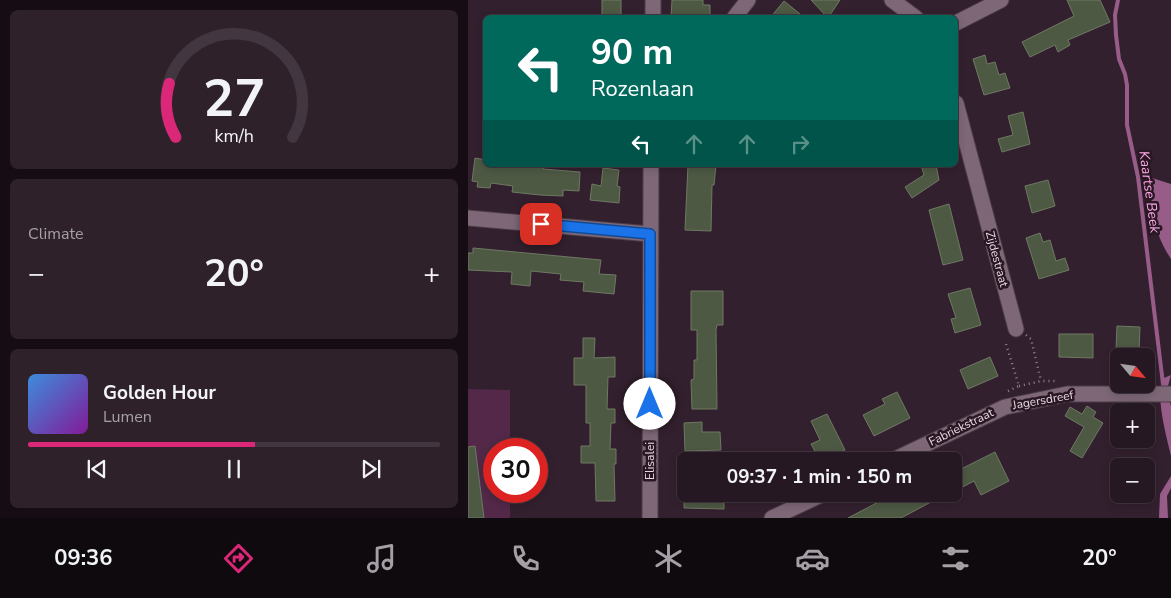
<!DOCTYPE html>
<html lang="en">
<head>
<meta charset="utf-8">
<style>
  body { margin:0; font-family:"Nunito Sans",sans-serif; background:#2e212a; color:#f1f3f6; height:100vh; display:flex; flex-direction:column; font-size:19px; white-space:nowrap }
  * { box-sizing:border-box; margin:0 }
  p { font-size:16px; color:#a4a0a5 }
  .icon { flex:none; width:28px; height:28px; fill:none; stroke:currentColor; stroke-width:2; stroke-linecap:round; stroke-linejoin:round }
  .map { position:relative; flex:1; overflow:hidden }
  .drawer { display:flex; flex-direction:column; gap:10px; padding:10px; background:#150d13; width:468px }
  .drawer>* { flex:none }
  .banner { position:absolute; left:15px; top:15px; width:475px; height:152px; border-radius:8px; box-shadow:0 2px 8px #0003,0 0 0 1px #423740; background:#00695c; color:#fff; overflow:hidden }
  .needle { width:32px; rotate:119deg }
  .controls { position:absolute; left:642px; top:348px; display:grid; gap:10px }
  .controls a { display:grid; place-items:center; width:45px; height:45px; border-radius:8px; background:#261822; box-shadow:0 2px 8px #0003,0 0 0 1px #423740; font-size:25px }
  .speed { position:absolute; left:15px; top:438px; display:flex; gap:10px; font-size:25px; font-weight:700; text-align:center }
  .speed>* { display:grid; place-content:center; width:65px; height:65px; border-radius:50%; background:#261822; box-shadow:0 2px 8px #0003,0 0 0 1px #423740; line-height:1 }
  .speed .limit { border:8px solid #d22; background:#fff; color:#111 }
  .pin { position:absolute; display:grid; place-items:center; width:42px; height:42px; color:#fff; margin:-21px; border-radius:10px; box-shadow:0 2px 8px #0006 }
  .me { position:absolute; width:55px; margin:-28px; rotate:0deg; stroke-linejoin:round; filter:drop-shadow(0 0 4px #0008) }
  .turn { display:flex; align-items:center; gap:18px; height:105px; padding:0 25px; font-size:22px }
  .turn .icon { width:65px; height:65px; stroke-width:2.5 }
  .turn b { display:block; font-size:35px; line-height:42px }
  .lanes { display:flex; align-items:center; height:48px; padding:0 25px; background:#0003; justify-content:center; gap:25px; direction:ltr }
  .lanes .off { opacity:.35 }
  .big { font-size:38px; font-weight:700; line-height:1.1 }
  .drawer .widget { flex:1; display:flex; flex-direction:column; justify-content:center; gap:8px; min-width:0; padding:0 18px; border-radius:8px; background:#2e212a }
  .drawer .dial { align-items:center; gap:0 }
  .dial svg { height:130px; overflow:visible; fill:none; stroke:#423740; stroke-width:7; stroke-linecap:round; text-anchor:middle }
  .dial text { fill:#f1f3f6; stroke:none }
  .song { display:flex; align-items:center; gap:15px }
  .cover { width:60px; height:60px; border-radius:8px; background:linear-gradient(135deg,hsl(210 70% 55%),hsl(290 70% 35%)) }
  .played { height:5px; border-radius:2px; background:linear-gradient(90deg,#db2777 55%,#423740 55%) }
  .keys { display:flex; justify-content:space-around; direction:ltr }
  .heat { display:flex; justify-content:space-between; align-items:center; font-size:28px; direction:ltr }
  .trip { position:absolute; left:209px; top:452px; width:285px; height:50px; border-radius:8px; background:#261822; box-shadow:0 2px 8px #0003,0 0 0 1px #423740; font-weight:700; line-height:50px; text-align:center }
  .tabs { display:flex; height:80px; justify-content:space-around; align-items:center; background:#0f0a0e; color:#a4a0a5 }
  .tabs .icon { width:35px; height:35px }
  .tabs .active { color:#db2777 }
  .tabs b { font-size:22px; color:#f1f3f6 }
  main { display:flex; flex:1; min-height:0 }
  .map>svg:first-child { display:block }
  .green { fill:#532849 }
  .water { fill:#985c89 }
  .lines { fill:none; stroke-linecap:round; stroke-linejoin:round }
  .stream { stroke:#985c89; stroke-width:4 }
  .building { fill:#4e5944; stroke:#6e7963 }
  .street-casing { stroke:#4c3c48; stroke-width:17 }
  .path { stroke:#94848f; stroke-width:2.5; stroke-dasharray:1 4; stroke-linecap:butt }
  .street { stroke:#7e6878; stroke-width:15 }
  .route-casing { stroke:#114b97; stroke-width:12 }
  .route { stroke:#1a73e8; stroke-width:9 }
  .labels { text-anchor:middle; stroke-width:5; stroke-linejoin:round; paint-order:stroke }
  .street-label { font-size:12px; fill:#e9dce5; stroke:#291724 }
  .water-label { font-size:14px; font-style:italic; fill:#ffa8e8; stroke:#291724 }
</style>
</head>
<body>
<main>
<section class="drawer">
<div class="widget dial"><svg viewBox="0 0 100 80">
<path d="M14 69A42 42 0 1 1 86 69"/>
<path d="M14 69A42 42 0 0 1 10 36" stroke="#db2777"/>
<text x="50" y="56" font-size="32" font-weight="700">27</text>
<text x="50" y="72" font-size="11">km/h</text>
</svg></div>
<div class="widget"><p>Climate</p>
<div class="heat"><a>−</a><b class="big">20°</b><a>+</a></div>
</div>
<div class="widget">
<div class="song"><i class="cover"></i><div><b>Golden Hour</b><p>Lumen</p></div></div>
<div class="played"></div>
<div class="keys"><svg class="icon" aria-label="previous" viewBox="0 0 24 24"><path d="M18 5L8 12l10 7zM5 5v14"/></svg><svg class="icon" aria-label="pause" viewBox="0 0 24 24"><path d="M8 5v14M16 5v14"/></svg><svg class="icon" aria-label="next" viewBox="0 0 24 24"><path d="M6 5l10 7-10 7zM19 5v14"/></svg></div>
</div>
</section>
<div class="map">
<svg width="704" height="518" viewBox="0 0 704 518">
  <rect width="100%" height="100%" fill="#33202e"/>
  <path class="green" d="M0 389 42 390V449H26V491H42V517L41 518H0Z"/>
  <g class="water">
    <path d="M681 177 703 184V259C684 230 685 210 681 177Z"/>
    <path d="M703 375 699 390 703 406V456C699 438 686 393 696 378Z"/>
    <path d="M703 476V488L699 496 700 518H691L692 494Z"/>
  </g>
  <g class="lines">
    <path class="stream" d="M650 0 647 15 648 35 651 59 657 74 659 85V125L670 177 695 384"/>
  </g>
  <g class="building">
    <rect x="134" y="0" width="19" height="18"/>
    <path d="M204 0H235V5H242V18H203Z"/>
    <path d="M343 0H372L360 18Z"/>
    <path d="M599 0H632L642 22 600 40 602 45 590 52 587 45 562 57 554 42 606 16Z"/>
    <path d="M316 1 337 18H302Z"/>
    <path d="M517 55 519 64 527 62 531 75 537 73 542 88 516 95 505 59Z"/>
    <path d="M555 112 562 144 534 152 530 139 545 135 540 116Z"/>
    <path d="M7 158 18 160V165H76L75 169 112 172 111 191 95 190V196L72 195 44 192 45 186 23 183 22 188 9 187 10 182 4 181Z"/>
    <path d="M220 165H248L246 185H244L243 231 217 230Z"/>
    <path d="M453 165H468L471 180 444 198 437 187 456 175Z"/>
    <path d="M135 168 151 170 149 186 152 187 151 203 122 200 124 184 133 186Z"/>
    <path d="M580 180 587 206 564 213 557 186Z"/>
    <path d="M481 204 495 260 475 265 461 210Z"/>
    <path d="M572 233 575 242 582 240 588 261 597 258 601 270 571 279 558 238Z"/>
    <path d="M5 248 133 260 131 274 148 275 146 294 115 291 116 282 92 280 93 274 63 271 62 286 43 284 44 272 0 270V253H5Z"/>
    <path d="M502 288 513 325 487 333 483 319 488 318 480 294Z"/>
    <path d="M223 291H255V325H249L248 330 249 409H224L223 380 226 379V360H229V330H223Z"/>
    <path d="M649 326 672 327 671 351 648 350Z"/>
    <path d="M591 334H625V358L591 357Z"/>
    <path d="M115 338H127L126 358 147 357V377H140L139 409H147V423H143L142 449H148V464H146L147 501H128L127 463H113V446H122V423H118V385H106V358H115Z"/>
    <path d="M522 357 530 376 500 389 492 370Z"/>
    <path d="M429 392 442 418 406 436 395 415 417 404 414 399Z"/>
    <path d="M619 406 628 412 625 417 635 423 614 458 602 451 616 427 597 416 602 407 614 414Z"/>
    <path d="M359 414 377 450 352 461 343 444 352 440 343 421Z"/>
    <path d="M234 422V432H252L253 450 217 451 216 423Z"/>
    <path d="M7 446 16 518H0V447Z"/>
    <path d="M527 452 541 481 513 495 506 481 485 492V473Z"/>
    <path d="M216 494H256V509L216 508Z"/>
    <path d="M434 494H478L433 518H380L418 498 419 501Z"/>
  </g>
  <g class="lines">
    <defs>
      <g id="street">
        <path d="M424 0 448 18"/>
        <path d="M185 18V0"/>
        <path d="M266 18 280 0"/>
        <path d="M488 23 533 0"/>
        <path d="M488 103 548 329"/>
        <path d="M0 218 182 234"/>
        <path d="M423 461 537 407 599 394H704"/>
        <path d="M182 518 183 165"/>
        <path d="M304 518 355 494"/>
      </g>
    </defs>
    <use href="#street" class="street-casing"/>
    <g class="path">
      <path d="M558 335 563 339 573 381"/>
      <path d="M551 386 573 381H589"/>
      <path d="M540 391 551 386 538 344 540 341"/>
    </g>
    <use href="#street" class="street"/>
  </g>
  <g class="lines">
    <defs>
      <path id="route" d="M73 224 182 234V404"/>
    </defs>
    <use href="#route" class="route-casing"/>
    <use href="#route" class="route"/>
  </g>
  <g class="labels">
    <g class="street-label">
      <text transform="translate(529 259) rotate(75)" y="4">Zijdestraat</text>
      <text transform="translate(575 400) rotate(-10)" y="4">Jagersdreef</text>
      <text transform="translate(493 427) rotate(-26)" y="4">Fabriekstraat</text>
      <text transform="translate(182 461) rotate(-90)" y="4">Elisalei</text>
    </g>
    <g class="water-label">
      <text transform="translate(682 192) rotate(82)" y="5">Kaartse Beek</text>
    </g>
  </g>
</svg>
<div class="controls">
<a><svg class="needle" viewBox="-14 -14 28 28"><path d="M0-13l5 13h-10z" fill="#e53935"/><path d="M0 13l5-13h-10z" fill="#a4a0a5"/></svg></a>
<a>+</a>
<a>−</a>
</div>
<div class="speed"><div class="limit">30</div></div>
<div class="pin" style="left:73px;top:224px;background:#d93025"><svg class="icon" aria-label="arrive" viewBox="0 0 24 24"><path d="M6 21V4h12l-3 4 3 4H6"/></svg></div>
<svg class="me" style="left:182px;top:404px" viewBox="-20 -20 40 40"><circle r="19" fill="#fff"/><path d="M0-13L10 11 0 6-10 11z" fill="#1a73e8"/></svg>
<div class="trip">09:37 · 1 min · 150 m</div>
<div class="banner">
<div class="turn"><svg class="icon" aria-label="left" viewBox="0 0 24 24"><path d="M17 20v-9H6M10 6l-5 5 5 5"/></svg><div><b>90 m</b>Rozenlaan</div></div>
<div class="lanes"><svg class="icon" aria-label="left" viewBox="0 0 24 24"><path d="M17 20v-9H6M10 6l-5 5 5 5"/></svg><svg class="icon off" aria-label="ahead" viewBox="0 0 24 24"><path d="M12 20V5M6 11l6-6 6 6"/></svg><svg class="icon off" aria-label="ahead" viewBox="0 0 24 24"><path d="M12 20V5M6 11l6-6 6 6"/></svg><svg class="icon off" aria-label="right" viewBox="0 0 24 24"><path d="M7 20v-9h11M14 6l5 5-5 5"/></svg></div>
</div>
</div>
</main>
<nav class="tabs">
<b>09:36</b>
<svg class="icon active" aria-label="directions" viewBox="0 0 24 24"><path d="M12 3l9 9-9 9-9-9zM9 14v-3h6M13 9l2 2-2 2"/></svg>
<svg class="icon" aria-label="music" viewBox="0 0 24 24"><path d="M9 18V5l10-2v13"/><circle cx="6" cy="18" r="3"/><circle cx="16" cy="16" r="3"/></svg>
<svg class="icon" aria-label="phone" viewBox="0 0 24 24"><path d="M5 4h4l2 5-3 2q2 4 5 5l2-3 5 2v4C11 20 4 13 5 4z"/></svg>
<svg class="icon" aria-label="climate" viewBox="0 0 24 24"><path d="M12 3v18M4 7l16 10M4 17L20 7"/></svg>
<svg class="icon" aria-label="car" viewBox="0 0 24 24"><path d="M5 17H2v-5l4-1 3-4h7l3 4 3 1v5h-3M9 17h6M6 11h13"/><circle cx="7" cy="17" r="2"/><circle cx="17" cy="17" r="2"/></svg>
<svg class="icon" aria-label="filters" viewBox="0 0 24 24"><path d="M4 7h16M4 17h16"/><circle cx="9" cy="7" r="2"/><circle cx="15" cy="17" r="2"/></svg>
<b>20°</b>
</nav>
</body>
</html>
